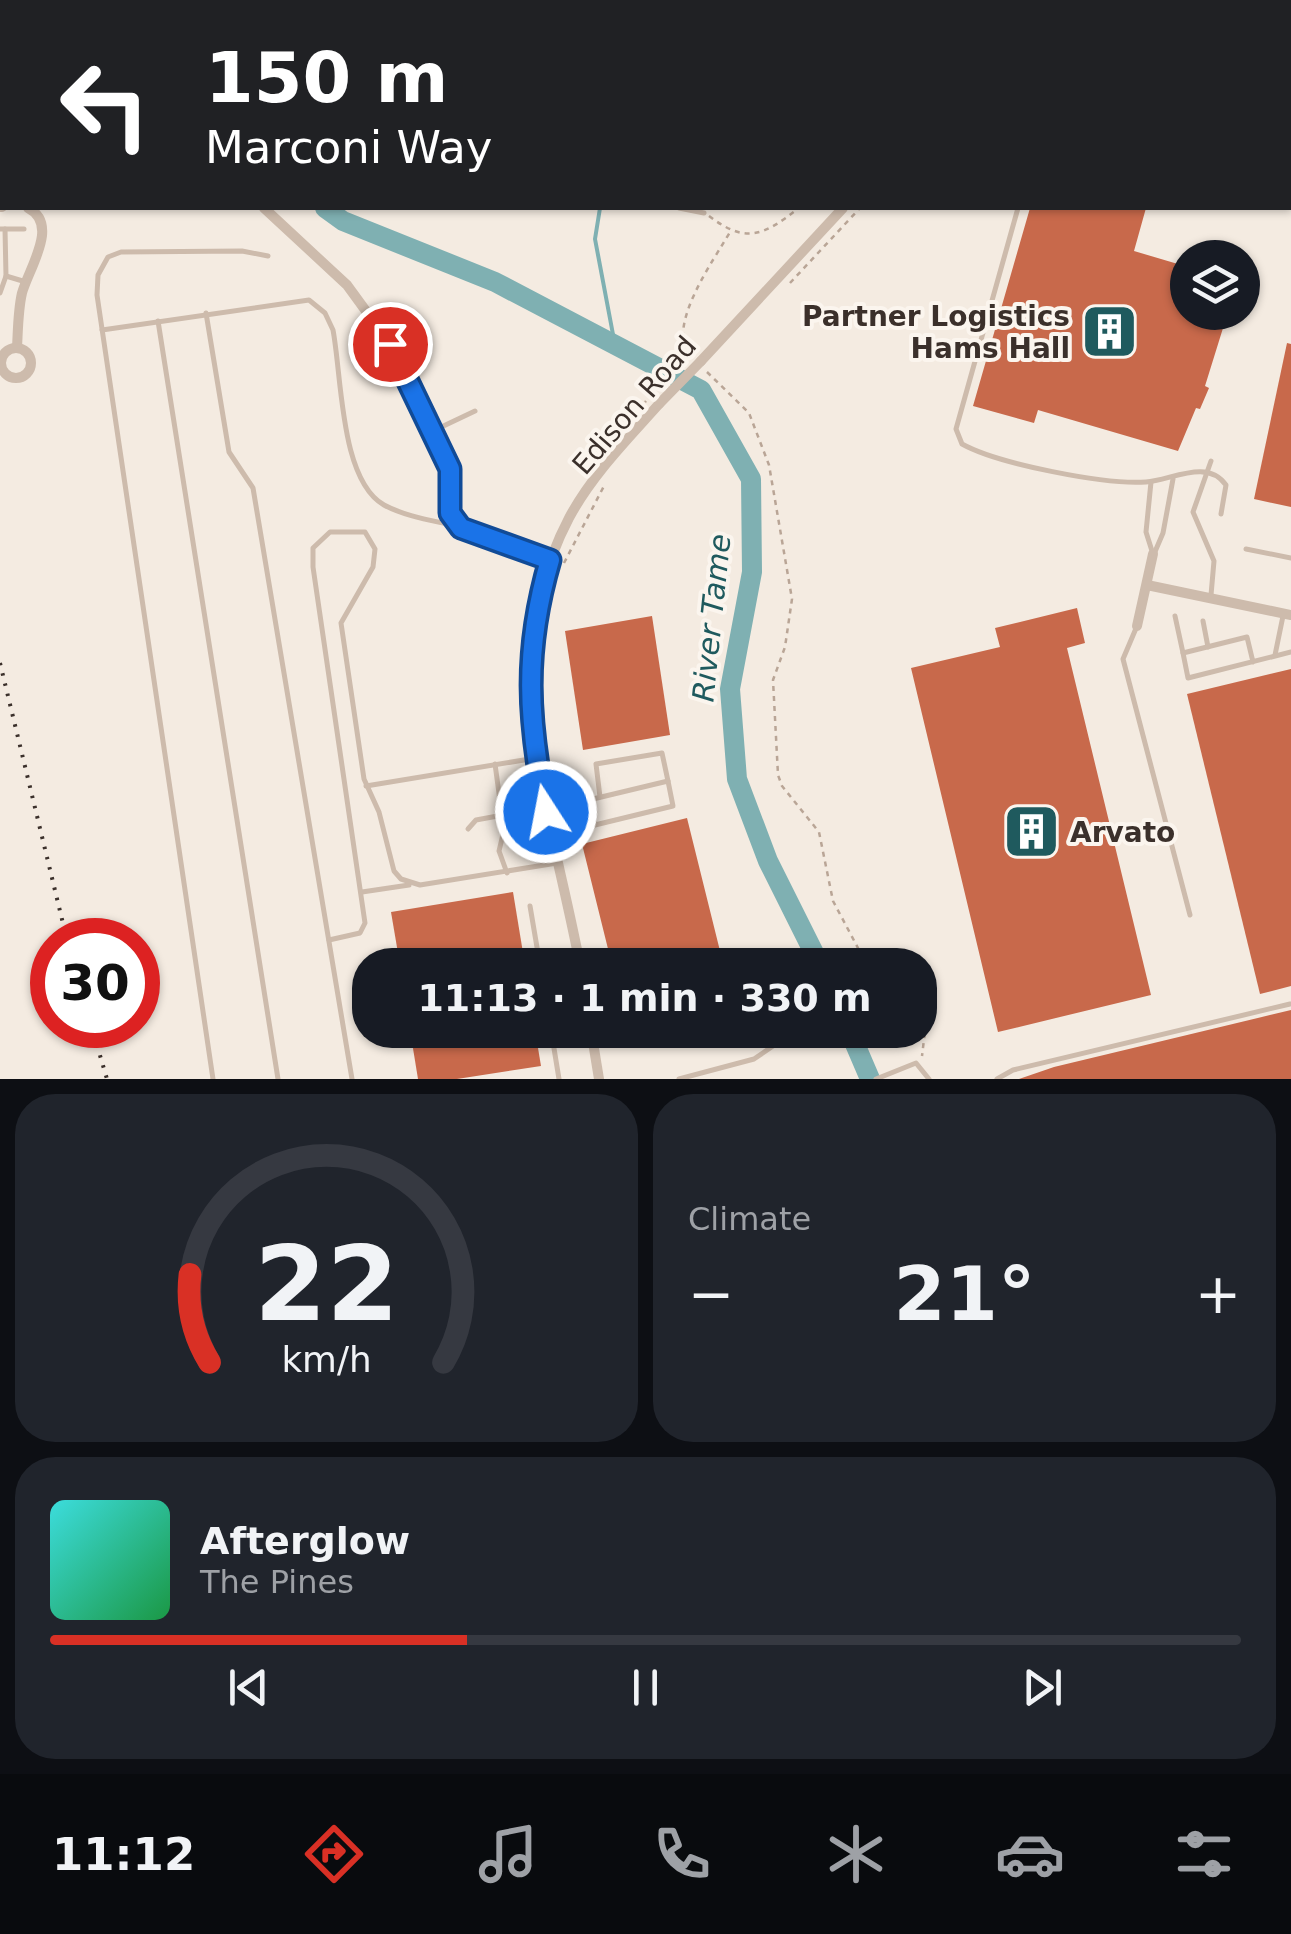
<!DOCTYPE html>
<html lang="en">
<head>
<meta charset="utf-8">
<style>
  body { margin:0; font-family:"DejaVu Sans",sans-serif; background:#20242c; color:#f1f3f6; height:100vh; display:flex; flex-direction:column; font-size:38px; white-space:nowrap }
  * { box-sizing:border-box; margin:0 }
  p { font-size:32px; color:#9ea1a6 }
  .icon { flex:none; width:55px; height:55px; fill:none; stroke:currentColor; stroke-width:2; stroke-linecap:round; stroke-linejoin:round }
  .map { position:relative; height:1079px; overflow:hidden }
  .drawer { display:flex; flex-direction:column; gap:15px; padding:15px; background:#0d0f14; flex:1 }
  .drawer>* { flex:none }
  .guide { position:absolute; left:0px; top:0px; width:1292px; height:210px; box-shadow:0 2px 8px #0004; background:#202124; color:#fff; overflow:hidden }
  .controls { position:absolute; left:1170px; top:240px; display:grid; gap:20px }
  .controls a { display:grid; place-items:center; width:90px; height:90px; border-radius:50%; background:#171b24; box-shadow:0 2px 8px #0004; font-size:50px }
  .speed { position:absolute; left:30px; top:918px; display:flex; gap:20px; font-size:50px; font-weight:700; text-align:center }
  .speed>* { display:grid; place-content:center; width:130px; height:130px; border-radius:50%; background:#171b24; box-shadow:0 2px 8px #0004; line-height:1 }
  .speed .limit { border:15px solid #d22; background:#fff; color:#111 }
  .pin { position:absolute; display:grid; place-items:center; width:85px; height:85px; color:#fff; margin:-42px; border:5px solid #fff; border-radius:50%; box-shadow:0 2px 10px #0007 }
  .me { position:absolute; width:110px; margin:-55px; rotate:349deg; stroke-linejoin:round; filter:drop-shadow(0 0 8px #0008) }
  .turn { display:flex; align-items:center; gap:35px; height:210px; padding:0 40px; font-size:45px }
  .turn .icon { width:130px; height:130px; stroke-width:2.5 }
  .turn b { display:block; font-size:70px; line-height:85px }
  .big { font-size:75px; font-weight:800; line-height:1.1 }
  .drawer .tile { flex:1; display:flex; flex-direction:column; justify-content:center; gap:15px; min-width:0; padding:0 35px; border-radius:40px; background:#20242c }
  .drawer .dial { align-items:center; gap:0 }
  .dial svg { height:260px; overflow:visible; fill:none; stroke:#363941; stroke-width:7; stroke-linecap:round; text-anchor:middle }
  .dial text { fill:#f1f3f6; stroke:none }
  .song { display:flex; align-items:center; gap:30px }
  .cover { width:120px; height:120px; border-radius:15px; background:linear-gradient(135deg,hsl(180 70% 55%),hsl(140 70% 35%)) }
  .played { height:10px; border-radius:5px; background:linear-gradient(90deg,#d93025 35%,#363941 35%) }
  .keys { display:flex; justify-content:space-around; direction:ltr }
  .heat { display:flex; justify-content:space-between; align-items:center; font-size:55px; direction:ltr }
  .drawer .tiles { flex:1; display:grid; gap:15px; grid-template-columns:1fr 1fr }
  .tile:last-child { grid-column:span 2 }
  .trip { position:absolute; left:352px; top:948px; width:585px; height:100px; border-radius:40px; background:#171b24; box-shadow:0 2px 8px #0004; font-weight:800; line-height:100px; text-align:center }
  .tab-bar { display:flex; height:160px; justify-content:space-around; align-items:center; background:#090b0e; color:#9ea1a6 }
  .tab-bar .icon { width:70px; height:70px }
  .tab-bar .active { color:#d93025 }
  .tab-bar b { font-size:45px; color:#f1f3f6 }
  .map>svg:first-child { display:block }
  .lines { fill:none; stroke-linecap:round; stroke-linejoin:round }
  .stream { stroke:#7fb0b2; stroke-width:4 }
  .river { stroke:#7fb0b2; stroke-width:20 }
  .building { fill:#c8694b }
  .path { stroke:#b9a596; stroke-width:2.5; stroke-dasharray:5 5; stroke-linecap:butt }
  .lane { stroke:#cdbbac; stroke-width:5 }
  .street { stroke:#cdbbac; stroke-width:10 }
  .rail { stroke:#3b302b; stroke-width:4; stroke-dasharray:2.5 8; stroke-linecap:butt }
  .street-bridge { stroke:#cdbbac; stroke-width:10 }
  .route-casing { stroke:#114b97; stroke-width:25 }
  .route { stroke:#1a73e8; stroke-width:18 }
  .labels { text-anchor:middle; stroke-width:8; stroke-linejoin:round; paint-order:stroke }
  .poi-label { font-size:28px; font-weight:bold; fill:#3b302b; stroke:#fbf5ee; text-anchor:end }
  .street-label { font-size:28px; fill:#3b302b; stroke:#fbf5ee }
  .water-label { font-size:30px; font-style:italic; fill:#1f5a5e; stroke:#fbf5ee }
</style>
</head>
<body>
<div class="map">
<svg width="1291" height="1079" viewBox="0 0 1291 1079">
  <rect width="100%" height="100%" fill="#f4ebe1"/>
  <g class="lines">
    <g class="stream">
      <path d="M639 2 640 0"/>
      <path d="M600 208 595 239 615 345"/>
    </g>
    <g class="river">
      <path d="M258 2V0"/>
      <path d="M325 208 343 221 495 282 701 390 751 479 752 572 730 689 737 779 768 861 820 965"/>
      <path d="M849 1030 870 1079"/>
    </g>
  </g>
  <g class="building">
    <path d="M1030 208H1146L1134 251 1188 267V312H1228L1205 386 1209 388 1200 409 1196 408 1178 451 1038 410 1034 423 973 406Z"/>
    <path d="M1287 343 1291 344V507L1254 499Z"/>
    <path d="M1077 608 1085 643 1067 648 1151 995 998 1032 911 668 1000 647 995 628Z"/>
    <path d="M652 616 670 735 583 750 565 631Z"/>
    <path d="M1291 669V986L1260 994 1187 694Z"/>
    <path d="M687 818 722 959 734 955 737 965H612L582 844Z"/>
    <path d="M513 892 525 965H400L391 912Z"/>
    <path d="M1291 1010V1079H1019L1054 1067Z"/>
    <path d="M410 1030H535L541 1066 457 1079H418Z"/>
  </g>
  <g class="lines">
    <g class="path">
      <path d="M955 2 956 0"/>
      <path d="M709 216C747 245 764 235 799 208"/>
      <path d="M790 283 860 208"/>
      <path d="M690 356C665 327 714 260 730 232"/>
      <path d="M707 372 749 413 769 465 792 599 785 647 773 680 778 775 782 786 819 832 833 901 867 965"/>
      <path d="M592 462 646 401"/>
      <path d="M564 563 605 484"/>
      <path d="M920 1025 925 1031 922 1056"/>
      <path d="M824 1046 863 1030"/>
    </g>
    <g class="lane">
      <path d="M1138 0 1147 2"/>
      <path d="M1290 8H1291"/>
      <path d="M0 117H2"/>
      <path d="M0 144H2"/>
      <path d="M0 172H2"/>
      <path d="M679 208 704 213"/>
      <path d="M1018 208 956 429 962 444C998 464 1106 485 1146 482 1172 480 1207 458 1226 485L1221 514"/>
      <path d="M0 229H5L6 276 0 293"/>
      <path d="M5 229H24"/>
      <path d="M6 276 26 282"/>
      <path d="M206 313 229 452 253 488 352 1079"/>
      <path d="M158 321 278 1079"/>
      <path d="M102 330 309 300 325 313 333 330C342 377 340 480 384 505 406 517 436 521 460 527"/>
      <path d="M435 430 475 411"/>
      <path d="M1211 461 1193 512 1214 561 1211 595"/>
      <path d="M1151 482 1146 532 1152 551"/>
      <path d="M1246 549 1291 558"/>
      <path d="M1154 554 1163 533 1173 479"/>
      <path d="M1175 616 1183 653"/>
      <path d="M1203 621 1208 647"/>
      <path d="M1137 626 1123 659 1190 915"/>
      <path d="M1275 655 1283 616"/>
      <path d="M1253 662 1247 637 1183 653 1188 678 1291 652"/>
      <path d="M495 764 504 830 499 851 507 873"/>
      <path d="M366 786 536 758"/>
      <path d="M600 797 596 764 662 753 668 781"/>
      <path d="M552 826 593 799 668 781 673 806 595 825 589 802"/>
      <path d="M468 829 476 820 503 815"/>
      <path d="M362 892 409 885"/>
      <path d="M530 906 540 965"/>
      <path d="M329 940 360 933 365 923 313 567V548L330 532H365L375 549 373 567 341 623 364 779 379 812 394 871 401 879 420 885 557 863"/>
      <path d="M551 1030 559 1079"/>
      <path d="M213 1079 97 295 98 275 108 257 121 252 242 251 268 256"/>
      <path d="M679 1079 754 1059 773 1046 768 1030"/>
      <path d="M876 1079 916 1063 929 1079"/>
      <path d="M997 1079 1013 1070 1290 1004"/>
    </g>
    <g class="street">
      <path d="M938 2 939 0"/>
      <path d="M0 207H2"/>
      <path d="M264 208 347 285 390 344 450 469 451 513 471 535 551 560"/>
      <path d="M17 348C18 330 18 310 22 293 29 268 60 224 28 208"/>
      <circle cx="16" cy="363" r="15"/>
      <path d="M701 361 843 208"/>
      <path d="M1147 585 1291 615"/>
      <path d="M1137 626 1153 554"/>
      <path d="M580 965C552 815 492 664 569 518 592 475 627 440 659 404"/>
      <path d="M591 1030 599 1079"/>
    </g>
    <g class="rail">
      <path d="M0 663 67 940"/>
      <path d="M91 1025 107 1079"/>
    </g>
    <path class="street-bridge" d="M659 404 701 361"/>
  </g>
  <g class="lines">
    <defs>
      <path id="route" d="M390 344 450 469V513L461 528 550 560C523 652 528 720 546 812"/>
    </defs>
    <use href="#route" class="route-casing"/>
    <use href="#route" class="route"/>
  </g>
  <defs>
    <symbol id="building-square" viewBox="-11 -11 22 22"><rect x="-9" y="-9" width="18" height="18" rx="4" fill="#1f5a5e" stroke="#fbf5ee"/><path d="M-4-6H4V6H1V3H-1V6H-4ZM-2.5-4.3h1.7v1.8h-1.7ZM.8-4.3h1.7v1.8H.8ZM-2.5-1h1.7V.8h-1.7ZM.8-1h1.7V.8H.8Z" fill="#fff"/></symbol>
  </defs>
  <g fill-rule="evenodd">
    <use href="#building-square" x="1078" y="300" width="63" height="63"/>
    <use href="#building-square" x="1000" y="800" width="63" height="63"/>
  </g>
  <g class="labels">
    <g class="poi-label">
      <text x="1070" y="326">Partner Logistics<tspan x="1070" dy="32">Hams Hall</tspan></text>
      <text x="1070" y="842" text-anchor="start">Arvato</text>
    </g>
    <g class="street-label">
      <text transform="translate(634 405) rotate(-49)" y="10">Edison Road</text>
    </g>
    <g class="water-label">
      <text transform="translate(712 618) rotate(-84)" y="10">River Tame</text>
    </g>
  </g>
</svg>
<div class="controls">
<a><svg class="icon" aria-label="layers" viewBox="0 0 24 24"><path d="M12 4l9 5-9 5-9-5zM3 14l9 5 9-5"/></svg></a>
</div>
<div class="speed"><div class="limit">30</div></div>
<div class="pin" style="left:390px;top:344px;background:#d93025"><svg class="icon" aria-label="arrive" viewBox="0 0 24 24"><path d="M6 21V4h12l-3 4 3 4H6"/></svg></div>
<svg class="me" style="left:546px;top:812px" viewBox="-20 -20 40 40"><circle r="17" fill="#1a73e8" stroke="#fff" stroke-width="3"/><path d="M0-11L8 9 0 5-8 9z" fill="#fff"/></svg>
<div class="trip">11:13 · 1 min · 330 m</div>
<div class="guide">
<div class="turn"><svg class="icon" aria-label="left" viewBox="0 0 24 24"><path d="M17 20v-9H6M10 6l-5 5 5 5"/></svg><div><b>150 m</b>Marconi Way</div></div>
</div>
</div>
<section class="drawer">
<div class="tiles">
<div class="tile dial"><svg viewBox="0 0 100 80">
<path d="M14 69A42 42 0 1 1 86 69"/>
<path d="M14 69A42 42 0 0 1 8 42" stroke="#d93025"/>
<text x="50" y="56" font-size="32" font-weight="700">22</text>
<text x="50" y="72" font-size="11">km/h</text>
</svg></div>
<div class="tile"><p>Climate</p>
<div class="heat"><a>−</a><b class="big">21°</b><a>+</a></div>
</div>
<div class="tile">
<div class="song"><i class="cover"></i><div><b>Afterglow</b><p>The Pines</p></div></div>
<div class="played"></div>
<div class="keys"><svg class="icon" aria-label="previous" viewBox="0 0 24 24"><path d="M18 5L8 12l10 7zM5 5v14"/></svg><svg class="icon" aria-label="pause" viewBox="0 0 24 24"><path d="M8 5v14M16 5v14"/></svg><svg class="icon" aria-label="next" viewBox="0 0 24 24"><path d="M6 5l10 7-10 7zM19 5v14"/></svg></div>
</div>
</div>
</section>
<nav class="tab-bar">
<b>11:12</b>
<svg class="icon active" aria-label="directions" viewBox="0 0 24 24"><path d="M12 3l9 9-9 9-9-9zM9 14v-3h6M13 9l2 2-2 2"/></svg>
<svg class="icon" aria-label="music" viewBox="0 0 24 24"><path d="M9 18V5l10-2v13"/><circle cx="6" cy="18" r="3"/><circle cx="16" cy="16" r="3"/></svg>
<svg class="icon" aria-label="phone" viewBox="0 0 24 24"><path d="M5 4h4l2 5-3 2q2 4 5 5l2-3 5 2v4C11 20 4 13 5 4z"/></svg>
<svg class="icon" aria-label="climate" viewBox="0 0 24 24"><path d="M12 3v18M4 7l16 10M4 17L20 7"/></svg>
<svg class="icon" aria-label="car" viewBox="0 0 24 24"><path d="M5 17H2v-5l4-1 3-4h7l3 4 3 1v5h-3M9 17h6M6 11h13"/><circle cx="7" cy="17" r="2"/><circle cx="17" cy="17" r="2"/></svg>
<svg class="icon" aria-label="filters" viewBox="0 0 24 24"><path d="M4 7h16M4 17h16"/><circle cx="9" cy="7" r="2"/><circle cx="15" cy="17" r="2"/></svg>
</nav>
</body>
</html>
